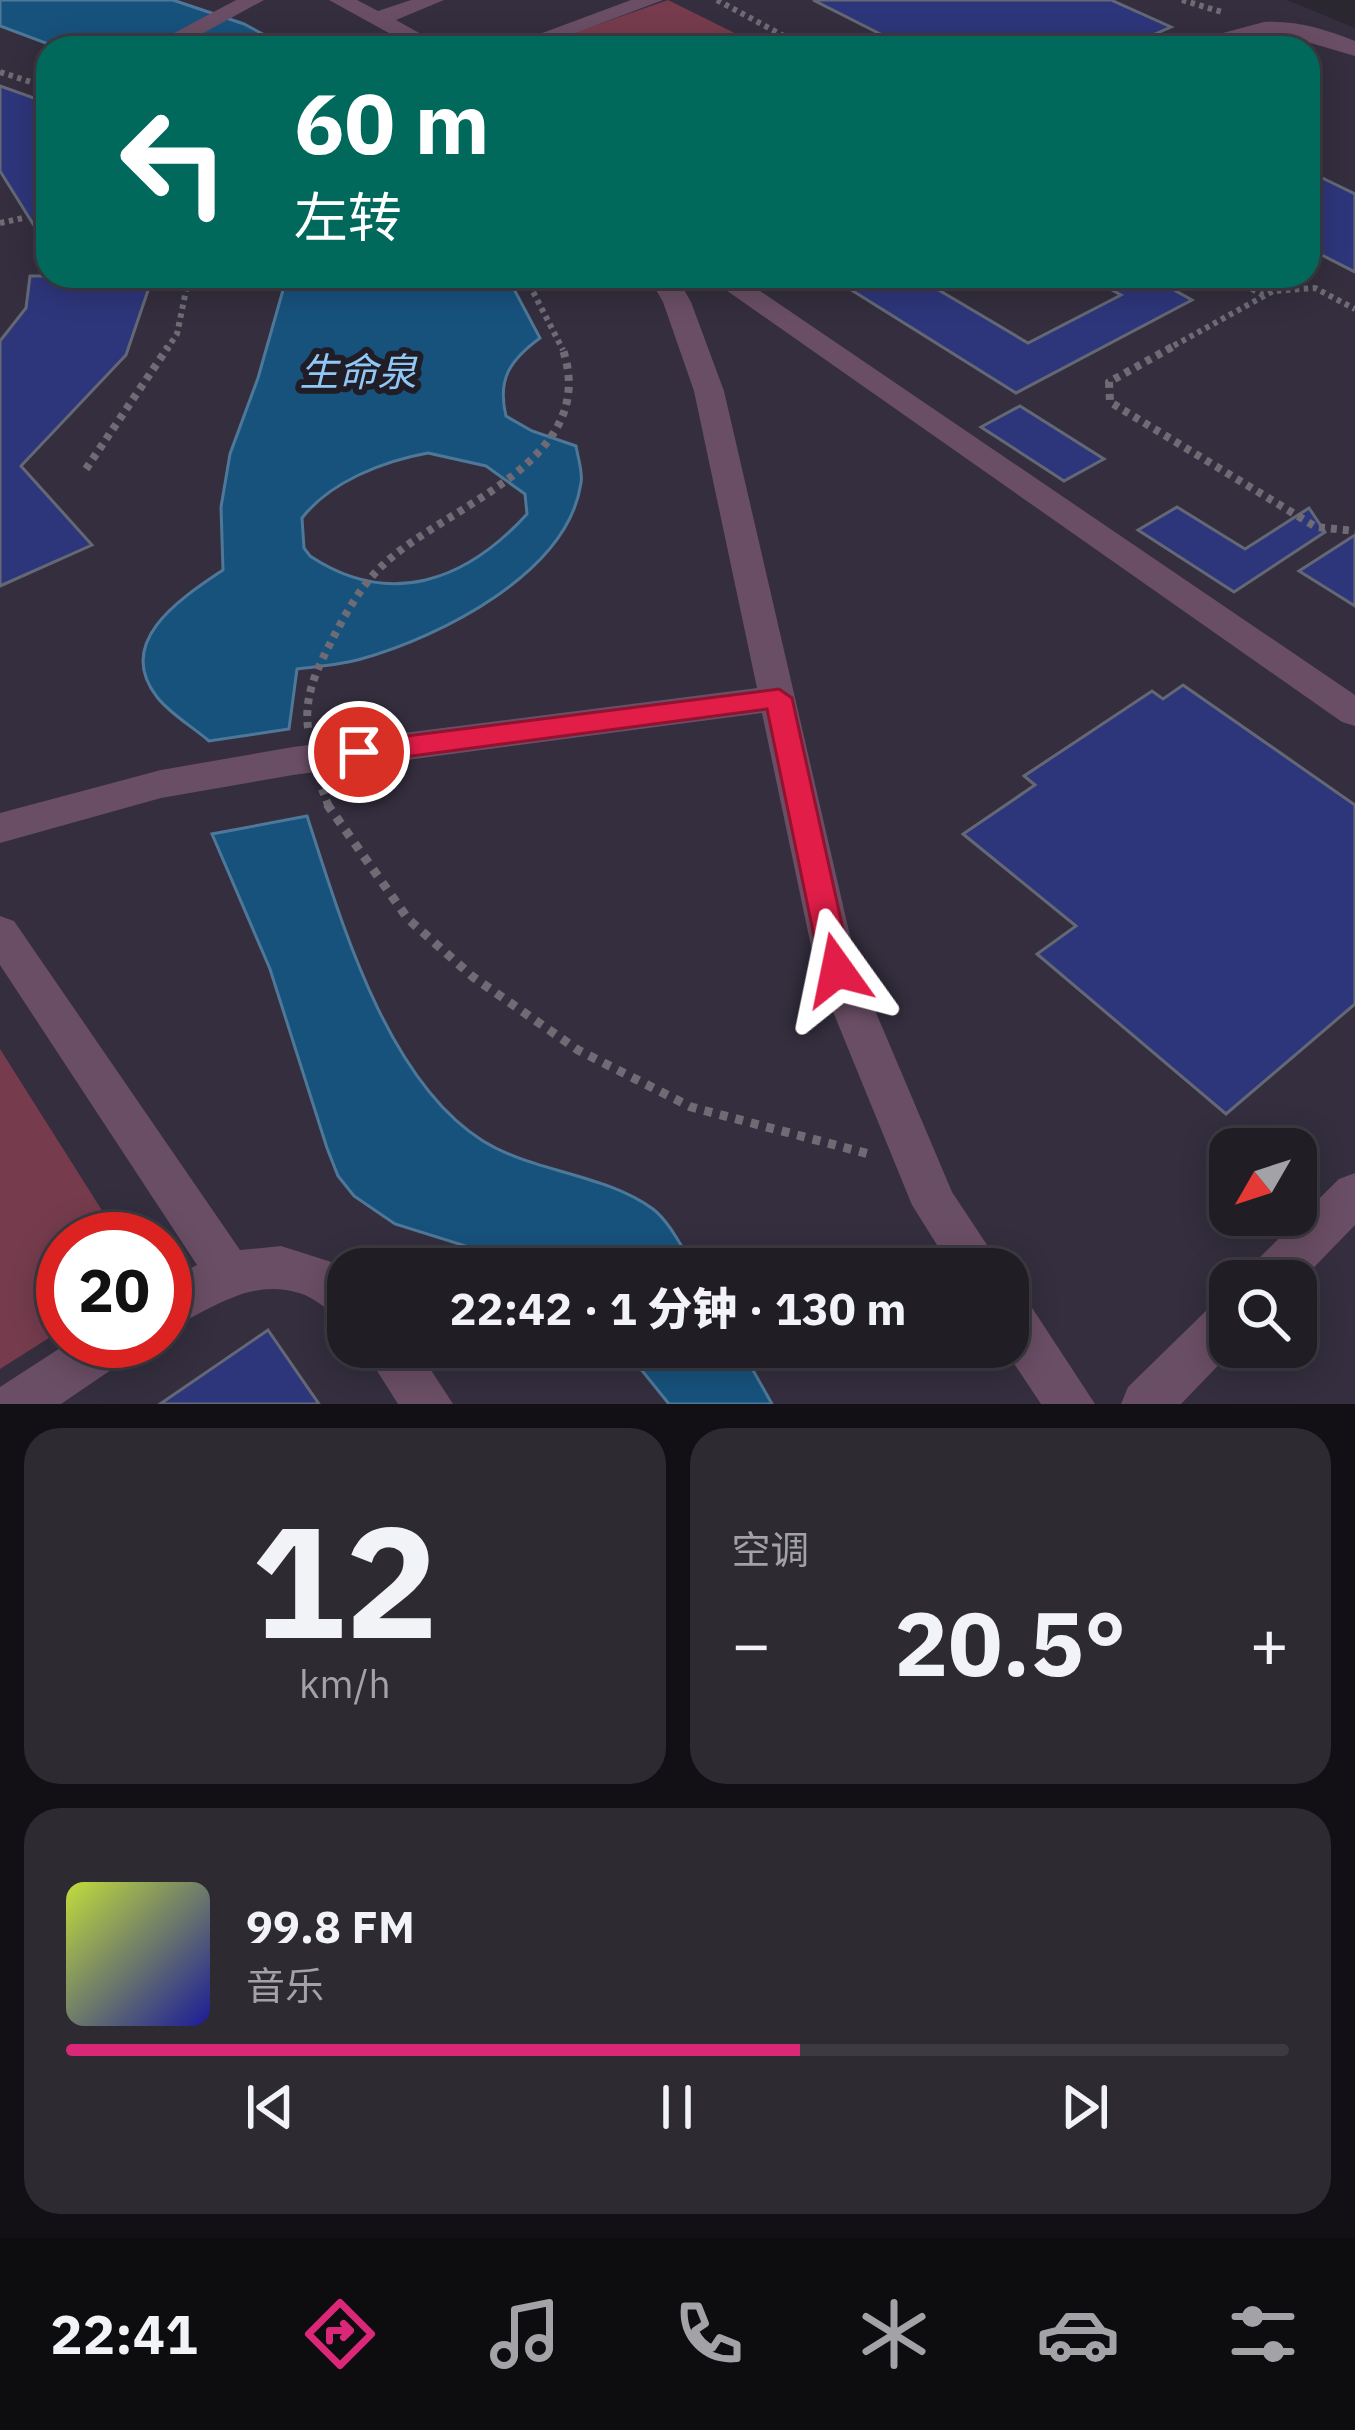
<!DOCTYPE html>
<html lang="zh">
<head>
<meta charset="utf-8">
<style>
  body { margin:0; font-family:"IBM Plex Sans","Noto Sans SC",sans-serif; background:#2d2a32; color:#f1f3f6; height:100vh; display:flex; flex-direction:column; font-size:45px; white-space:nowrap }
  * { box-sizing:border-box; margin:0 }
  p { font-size:39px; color:#a2a2a7 }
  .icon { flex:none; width:66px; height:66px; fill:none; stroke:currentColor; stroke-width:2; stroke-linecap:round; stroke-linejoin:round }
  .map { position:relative; height:1404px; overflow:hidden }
  .panel { display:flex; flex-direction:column; gap:24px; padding:24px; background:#121014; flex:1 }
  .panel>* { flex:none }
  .banner { position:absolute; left:36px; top:36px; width:1284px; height:252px; border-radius:36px; box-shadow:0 6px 30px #0003,0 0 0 3px #3d3b42; background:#00695c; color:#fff; overflow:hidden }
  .needle { width:78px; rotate:231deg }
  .tools { position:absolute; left:1209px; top:1128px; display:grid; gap:24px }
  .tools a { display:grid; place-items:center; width:108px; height:108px; border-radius:24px; background:#201d25; box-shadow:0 6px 30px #0003,0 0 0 3px #3d3b42; font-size:60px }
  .speed { position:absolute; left:36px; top:1212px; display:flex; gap:24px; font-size:60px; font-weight:700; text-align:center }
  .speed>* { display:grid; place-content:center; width:156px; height:156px; border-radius:50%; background:#201d25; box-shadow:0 6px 30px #0003,0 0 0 3px #3d3b42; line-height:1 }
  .speed .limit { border:18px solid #d22; background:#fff; color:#111 }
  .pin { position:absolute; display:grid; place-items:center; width:102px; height:102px; color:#fff; margin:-51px; border:6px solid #fff; border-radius:50%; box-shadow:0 3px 12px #0007 }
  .me { position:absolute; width:132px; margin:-66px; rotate:348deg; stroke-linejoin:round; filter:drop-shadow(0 0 9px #0008) }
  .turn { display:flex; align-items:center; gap:42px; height:252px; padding:0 60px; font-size:54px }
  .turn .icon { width:156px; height:156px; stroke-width:2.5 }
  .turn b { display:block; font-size:84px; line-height:102px }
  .big { font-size:90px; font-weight:800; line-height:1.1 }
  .panel .widget { flex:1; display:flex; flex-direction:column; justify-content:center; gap:18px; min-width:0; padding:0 42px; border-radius:36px; background:#2d2a32 }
  .panel .dial { align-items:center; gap:0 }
  .dial b { font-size:156px; line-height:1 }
  .song { display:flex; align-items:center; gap:36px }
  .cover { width:144px; height:144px; border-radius:18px; background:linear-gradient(135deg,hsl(70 70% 55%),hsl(240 70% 35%)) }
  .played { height:12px; border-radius:6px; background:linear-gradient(90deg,#db2777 60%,#3d3b42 60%) }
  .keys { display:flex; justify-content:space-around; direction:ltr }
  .heat { display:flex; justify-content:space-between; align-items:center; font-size:66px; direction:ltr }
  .panel .tiles { flex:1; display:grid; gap:24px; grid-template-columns:1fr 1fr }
  .widget:last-child { grid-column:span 2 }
  .trip { position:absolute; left:327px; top:1248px; width:702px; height:120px; border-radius:36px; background:#201d25; box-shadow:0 6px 30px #0003,0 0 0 3px #3d3b42; font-weight:800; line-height:120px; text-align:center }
  .menu { display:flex; height:192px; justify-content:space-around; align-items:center; background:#0d0c0f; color:#a2a2a7 }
  .menu .icon { width:84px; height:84px }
  .menu .active { color:#db2777 }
  .menu b { font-size:54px; color:#f1f3f6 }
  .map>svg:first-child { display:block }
  .built { fill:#342e3e; fill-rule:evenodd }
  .green { fill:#763c4d }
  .water { fill:#17527d; stroke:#4f7898; stroke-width:3; fill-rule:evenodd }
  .building { fill:#2e367b; stroke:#646874; stroke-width:3 }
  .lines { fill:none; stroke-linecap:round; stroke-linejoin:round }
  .path-far2 { stroke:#6f6b74; stroke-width:6; stroke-dasharray:4.5 4.5; stroke-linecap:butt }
  .path-far1 { stroke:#6f6b74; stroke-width:8; stroke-dasharray:6 6; stroke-linecap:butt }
  .path { stroke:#6f6b74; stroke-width:9; stroke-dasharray:8 8; stroke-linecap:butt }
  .minor { fill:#6a4e65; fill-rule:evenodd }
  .route { fill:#e11d48; stroke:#92132f; stroke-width:3 }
  .labels { text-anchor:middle; stroke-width:12; stroke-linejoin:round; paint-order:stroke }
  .water-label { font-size:39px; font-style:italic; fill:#90c7f5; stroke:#211d27 }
</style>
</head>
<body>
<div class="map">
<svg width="1355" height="1404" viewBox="0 0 1355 1404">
  <rect width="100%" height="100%" fill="#2b2731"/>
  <path class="built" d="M0 0H1287L1355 28V1404H0ZM48 48H1308V276H48ZM1230 1149H1296V1215H1230ZM63 1239H165V1341H63ZM348 1269H1008V1347H348ZM1230 1281H1296V1347H1230Z"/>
  <g class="green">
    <path d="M668 0 765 48H531Z"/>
    <path d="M0 1049 120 1239H63V1329L0 1369Z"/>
  </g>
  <g class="water">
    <path d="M0 0H173L244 24 289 48H59L0 26Z"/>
    <path d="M287 276H507L540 338C510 360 497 379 506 416L532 431 576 446C578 458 583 472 581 483 568 573 440 637 361 659 341 665 318 666 297 669L289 729 209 741C193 727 170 714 157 697 113 641 183 597 223 570L221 507 230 454 258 378ZM428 453 486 466 525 494 527 514C466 581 390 609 310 556L304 548 302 518C330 482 383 461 428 453Z"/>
    <path d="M307 816C341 920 386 1080 483 1141 535 1173 603 1173 653 1209 670 1222 683 1250 695 1269H539L395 1224 354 1196 338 1176 327 1148 270 969 212 834Z"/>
    <path d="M623 1347H740L772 1404H669Z"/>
  </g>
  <g class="building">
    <path d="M813 0H1111L1171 27 1123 48H908Z"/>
    <path d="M0 86 48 103V248L0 171Z"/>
    <path d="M1308 171 1355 194V272L1308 248Z"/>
    <path d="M30 276H153L126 355 21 466 92 545 0 586V341L26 308Z"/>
    <path d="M829 276H915L1028 343 1121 295 1086 276H1149L1192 300 1016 393Z"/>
    <path d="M1020 406 1104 459 1064 481 981 427Z"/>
    <path d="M1177 507 1245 549 1309 508 1325 532 1234 592 1138 530Z"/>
    <path d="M1355 535V606L1299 571Z"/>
    <path d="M1183 685 1355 805V1004L1226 1114 1037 954 1076 926 963 834 1035 785 1024 776 1152 691 1163 699Z"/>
    <path d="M268 1330 319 1404H160Z"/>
  </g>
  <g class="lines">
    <g class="path-far2">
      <path d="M717 0 806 48"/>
      <path d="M1182 0 1225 13"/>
      <path d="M0 72 34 83"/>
      <path d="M0 223 23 218"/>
      <path d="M525 276 563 350"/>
      <path d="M1228 276 1263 295"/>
      <path d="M166 350 177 334 189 276"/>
      <path d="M1166 350 1273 291 1315 288 1355 309"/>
    </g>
    <g class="path-far1">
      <path d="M1172 347 1109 382 1110 402 1316 527 1355 531"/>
      <path d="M86 469 168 347"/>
      <path d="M308 728C304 695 317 669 332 640 346 613 361 585 384 564 448 504 603 461 562 347"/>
      <path d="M322 789 329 807"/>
    </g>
    <path class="path" d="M327 804 408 919 473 977 578 1050 691 1107 873 1155"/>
    <g class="minor">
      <path d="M236 0H264L176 48H146Z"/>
      <path d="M329 0H357L378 11 411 0H444L396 20 446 48H416Z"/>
      <path d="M631 0H663L536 48H502Z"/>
      <path d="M1264 22C1296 20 1325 29 1355 41V56L1280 34 1225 48H1193L1219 34Z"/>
      <path d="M648 276H676L691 302 724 391 858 970 952 1192 1003 1269H952L912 1205 816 970 762 713 293 775 161 798 0 843V813L161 770 293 747 757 688 694 391 663 302Z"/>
      <path d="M706 276H738L1355 695V726L1342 722Z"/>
      <path d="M0 916 14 921 240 1250 281 1246 344 1266 348 1270V1321C330 1314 317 1298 299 1293 248 1277 209 1312 165 1330V1281L197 1265 0 965Z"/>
      <path d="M1355 1173V1225L1296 1286V1281H1245L1252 1265 1339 1179Z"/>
      <path d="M1008 1290 1025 1297 1095 1404H1041L1003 1347H1008Z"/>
      <path d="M1230 1297V1347H1236L1181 1404H1121L1128 1387 1213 1304Z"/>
      <path d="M71 1341H137L130 1357 61 1404H0V1387Z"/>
      <path d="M362 1347H416L453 1404H398Z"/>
    </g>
  </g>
  <path class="route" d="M779 689 792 698 852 970 848 979 837 983 826 979 821 970 767 709 359 763 345 752 359 742Z"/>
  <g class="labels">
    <g class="water-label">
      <text x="358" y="386">生命泉</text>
    </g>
  </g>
</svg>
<div class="tools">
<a><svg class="needle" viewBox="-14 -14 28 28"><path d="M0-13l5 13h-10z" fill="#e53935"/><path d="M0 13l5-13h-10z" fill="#a2a2a7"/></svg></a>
<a><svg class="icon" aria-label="search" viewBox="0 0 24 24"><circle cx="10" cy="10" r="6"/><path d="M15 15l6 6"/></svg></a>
</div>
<div class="speed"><div class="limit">20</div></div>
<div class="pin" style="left:359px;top:752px;background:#d93025"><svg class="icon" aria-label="arrive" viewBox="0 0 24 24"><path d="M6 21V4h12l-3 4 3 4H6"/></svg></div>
<svg class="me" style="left:837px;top:970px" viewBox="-20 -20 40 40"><path d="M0-17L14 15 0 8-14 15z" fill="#e11d48" stroke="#fff" stroke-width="4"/></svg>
<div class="trip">22:42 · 1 分钟 · 130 m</div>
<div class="banner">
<div class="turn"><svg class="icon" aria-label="left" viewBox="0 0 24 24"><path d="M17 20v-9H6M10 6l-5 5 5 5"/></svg><div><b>60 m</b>左转</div></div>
</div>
</div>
<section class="panel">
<div class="tiles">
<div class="widget dial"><b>12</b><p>km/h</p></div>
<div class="widget"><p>空调</p>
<div class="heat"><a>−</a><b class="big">20.5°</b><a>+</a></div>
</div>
<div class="widget">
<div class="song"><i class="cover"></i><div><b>99.8 FM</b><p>音乐</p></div></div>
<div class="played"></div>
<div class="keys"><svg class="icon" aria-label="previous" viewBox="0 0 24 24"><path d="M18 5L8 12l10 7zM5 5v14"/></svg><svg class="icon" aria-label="pause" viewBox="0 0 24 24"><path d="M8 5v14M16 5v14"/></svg><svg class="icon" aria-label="next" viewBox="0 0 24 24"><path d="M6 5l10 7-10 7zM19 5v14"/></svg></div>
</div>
</div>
</section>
<nav class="menu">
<b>22:41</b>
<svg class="icon active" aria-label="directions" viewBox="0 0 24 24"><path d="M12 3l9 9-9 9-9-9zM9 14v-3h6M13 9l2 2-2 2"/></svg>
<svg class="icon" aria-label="music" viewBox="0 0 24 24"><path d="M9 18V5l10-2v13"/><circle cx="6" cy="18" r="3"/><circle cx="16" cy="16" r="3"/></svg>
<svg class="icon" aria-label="phone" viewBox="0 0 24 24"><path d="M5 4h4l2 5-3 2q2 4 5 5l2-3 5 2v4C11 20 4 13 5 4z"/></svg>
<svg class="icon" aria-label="climate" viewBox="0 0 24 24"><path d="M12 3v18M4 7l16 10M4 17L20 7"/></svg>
<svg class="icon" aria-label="car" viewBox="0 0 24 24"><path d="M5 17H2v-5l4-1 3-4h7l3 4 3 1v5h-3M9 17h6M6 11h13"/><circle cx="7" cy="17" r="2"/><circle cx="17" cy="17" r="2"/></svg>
<svg class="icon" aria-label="filters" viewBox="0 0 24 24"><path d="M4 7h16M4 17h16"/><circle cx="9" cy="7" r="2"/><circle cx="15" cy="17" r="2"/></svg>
</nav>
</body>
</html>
